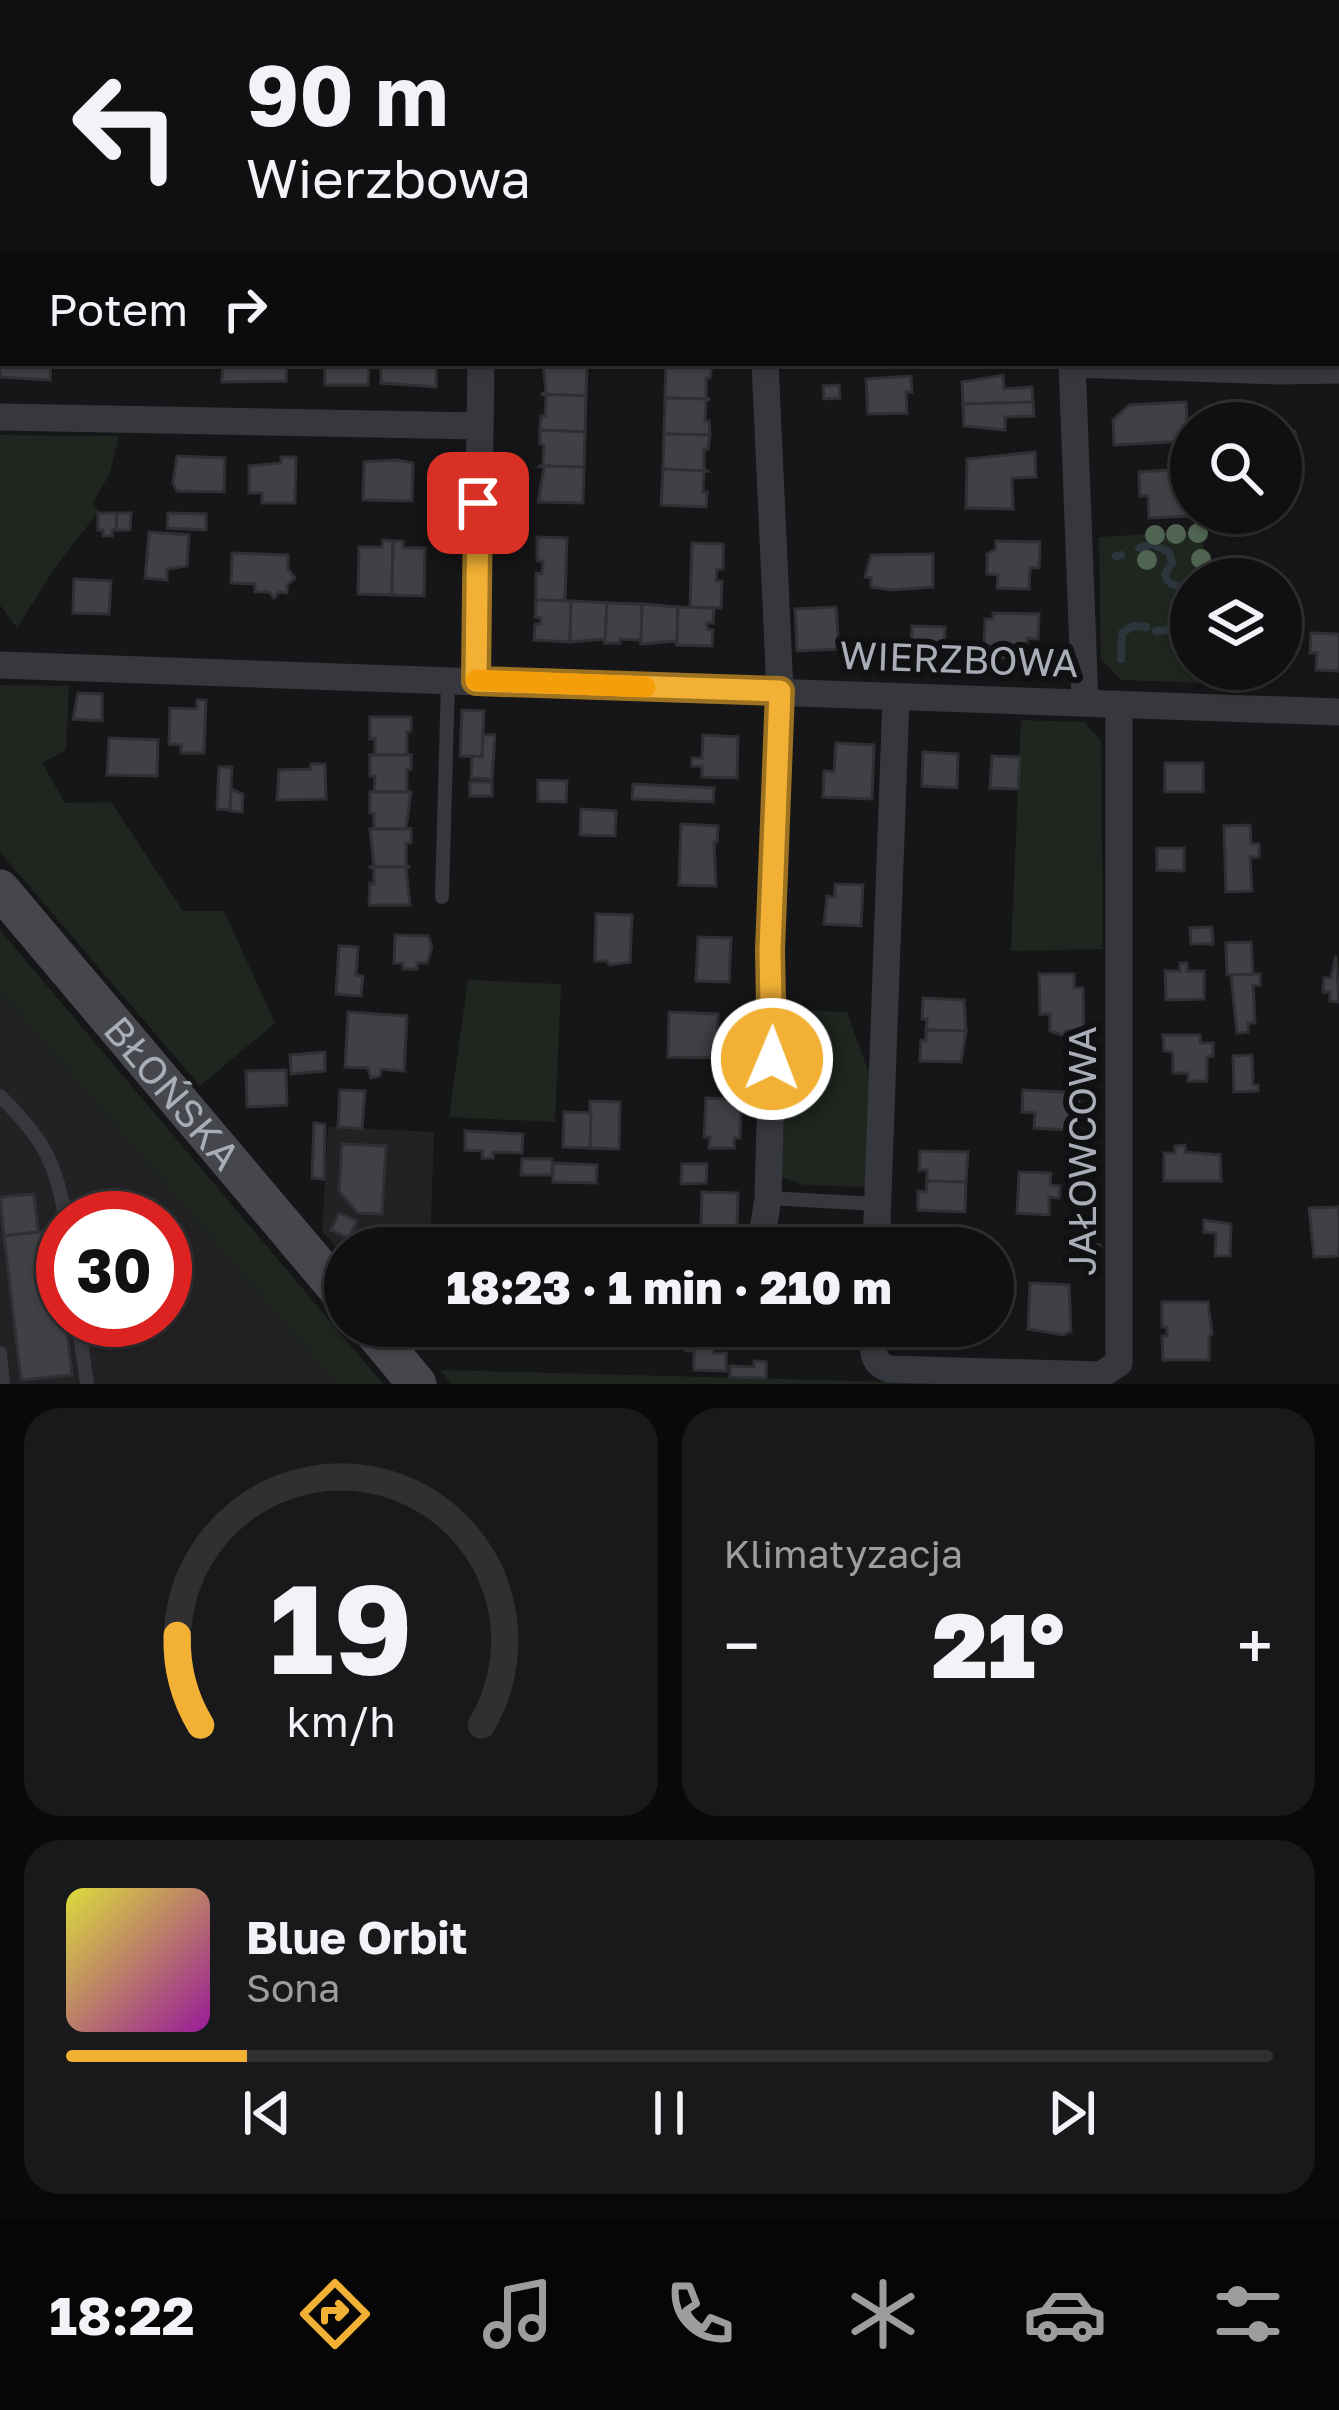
<!DOCTYPE html>
<html lang="pl">
<head>
<meta charset="utf-8">
<style>
  body { margin:0; font-family:"Golos Text",sans-serif; background:#19191b; color:#f1f3f6; height:100vh; display:flex; flex-direction:column; font-size:45px; white-space:nowrap }
  * { box-sizing:border-box; margin:0 }
  p { font-size:39px; color:#9c9d9f }
  .icon { flex:none; width:66px; height:66px; fill:none; stroke:currentColor; stroke-width:2; stroke-linecap:round; stroke-linejoin:round }
  .map { position:relative; height:1384px; overflow:hidden }
  .drawer { display:flex; flex-direction:column; gap:24px; padding:24px; background:#09090a; flex:1 }
  .drawer>* { flex:none }
  .hud { position:absolute; left:0px; top:0px; width:1341px; height:366px; box-shadow:0 3px 9px #0004,0 0 0 3px #303032; background:#101012; color:#f1f3f6; overflow:hidden }
  .controls { position:absolute; left:1170px; top:402px; display:grid; gap:24px }
  .controls a { display:grid; place-items:center; width:132px; height:132px; border-radius:50%; background:#101012; box-shadow:0 3px 9px #0004,0 0 0 3px #303032; font-size:60px }
  .speed { position:absolute; left:36px; top:1191px; display:flex; gap:24px; font-size:60px; font-weight:700; text-align:center }
  .speed>* { display:grid; place-content:center; width:156px; height:156px; border-radius:50%; background:#101012; box-shadow:0 3px 9px #0004,0 0 0 3px #303032; line-height:1 }
  .speed .limit { border:18px solid #d22; background:#fff; color:#111 }
  .pin { position:absolute; display:grid; place-items:center; width:102px; height:102px; color:#fff; margin:-51px; border-radius:24px; box-shadow:0 6px 18px #0006 }
  .me { position:absolute; width:132px; margin:-66px; rotate:1deg; stroke-linejoin:round; filter:drop-shadow(0 0 9px #0008) }
  .turn { display:flex; align-items:center; gap:42px; height:252px; padding:0 48px; font-size:54px }
  .turn .icon { width:156px; height:156px; stroke-width:2.5 }
  .turn b { display:block; font-size:84px; line-height:102px }
  .then { display:flex; align-items:center; height:114px; padding:0 48px; background:#0003; gap:24px; font-size:45px }
  .big { font-size:90px; font-weight:800; line-height:1.1 }
  .drawer .tile { flex:1; display:flex; flex-direction:column; justify-content:center; gap:18px; min-width:0; padding:0 42px; border-radius:36px; background:#19191b }
  .drawer .dial { align-items:center; gap:0 }
  .dial svg { height:312px; overflow:visible; fill:none; stroke:#303032; stroke-width:7; stroke-linecap:round; text-anchor:middle }
  .dial text { fill:#f1f3f6; stroke:none }
  .song { display:flex; align-items:center; gap:36px }
  .cover { width:144px; height:144px; border-radius:18px; background:linear-gradient(135deg,hsl(60 70% 55%),hsl(300 70% 35%)) }
  .played { height:12px; border-radius:6px; background:linear-gradient(90deg,#f2b134 15%,#303032 15%) }
  .keys { display:flex; justify-content:space-around; direction:ltr }
  .heat { display:flex; justify-content:space-between; align-items:center; font-size:66px; direction:ltr }
  .drawer .tiles { flex:1; display:grid; gap:24px; grid-template-columns:1fr 1fr }
  .tile:last-child { grid-column:span 2 }
  .trip { position:absolute; left:324px; top:1227px; width:690px; height:120px; border-radius:60px; background:#101012; box-shadow:0 3px 9px #0004,0 0 0 3px #303032; font-weight:800; line-height:120px; text-align:center }
  .tab-bar { display:flex; height:192px; justify-content:space-around; align-items:center; background:#060607; color:#9c9d9f }
  .tab-bar .icon { width:84px; height:84px }
  .tab-bar .selected { color:#f2b134 }
  .tab-bar b { font-size:54px; color:#f1f3f6 }
  .map>svg:first-child { display:block }
  .built { fill:#222225; fill-rule:evenodd }
  .green { fill:#1e261f }
  .lines { fill:none; stroke-linecap:round; stroke-linejoin:round }
  .stream { stroke:#2c353c; stroke-width:8 }
  .building { fill:#404145; stroke:#303034; stroke-width:3 }
  .lane { stroke:#37383d; stroke-width:14 }
  .street { stroke:#37383d; stroke-width:27 }
  .secondary { stroke:#45474d; stroke-width:39 }
  .tree { fill:#506452 }
  .route-casing { stroke:#9d7322; stroke-width:30 }
  .route { stroke:#f2b134; stroke-width:21 }
  .slow { stroke:#f59e0b; stroke-width:21 }
  .labels { text-anchor:middle; stroke-width:12; stroke-linejoin:round; paint-order:stroke }
  .street-label { font-size:39px; fill:#a8adb8; stroke:#111113 }
</style>
</head>
<body>
<div class="map">
<svg width="1339" height="1384" viewBox="0 0 1339 1384">
  <rect width="100%" height="100%" fill="#161618"/>
  <g class="built">
    <path d="M0 991 337 1384H0ZM63 1218H165V1320H63Z"/>
    <path d="M328 1127 434 1132 430 1248H345V1257L322 1231Z"/>
  </g>
  <g class="green">
    <path d="M0 435 119 436 110 473 92 504 99 511 54 569 17 628 0 605Z"/>
    <path d="M1203 531 1205 579H1191V669H1208L1209 683 1121 680 1101 659 1099 537Z"/>
    <path d="M0 685 69 686 66 750 42 763 65 803 111 802 183 911H224L275 1023 200 1086 0 852Z"/>
    <path d="M1021 720 1084 722 1101 741 1103 949 1011 951Z"/>
    <path d="M0 930 383 1384H337L0 991Z"/>
    <path d="M468 980 561 984 555 1122 449 1117Z"/>
    <path d="M793 1010 847 1012 871 1079 866 1187 805 1185 778 1176 784 1030 792 1029Z"/>
    <path d="M440 1370 972 1384H452Z"/>
  </g>
  <g class="lines">
    <g class="stream">
      <path d="M1139 548 1152 544 1169 552 1172 563 1165 574 1167 580"/>
      <path d="M1116 556 1121 555"/>
      <path d="M1172 584 1185 588 1191 596"/>
      <path d="M1156 631 1179 629 1191 616"/>
      <path d="M1121 659 1122 633 1133 626 1146 627"/>
    </g>
  </g>
  <g class="building">
    <path d="M0 346 3 363H51L50 380 0 377Z"/>
    <path d="M223 363H287L286 381 222 382Z"/>
    <path d="M325 363H369L368 385H325Z"/>
    <path d="M381 363H436V387L381 383Z"/>
    <path d="M543 363H587L586 396 541 394 546 393Z"/>
    <path d="M666 363 712 364 710 378H706V398L710 399 665 398Z"/>
    <path d="M1003 375 1004 389 1032 387 1033 402 963 404 962 382Z"/>
    <path d="M911 376 912 392H906L907 413 868 414 866 379Z"/>
    <path d="M839 385 840 398 824 399 823 386Z"/>
    <path d="M541 394 586 396 585 432 540 430 541 416H545L546 396Z"/>
    <path d="M665 398 710 399 706 401 705 421H709L710 435 664 434Z"/>
    <path d="M1033 402 1034 416 1005 417V430L964 426 963 404Z"/>
    <path d="M1186 402 1188 441 1114 445 1113 420 1129 405Z"/>
    <path d="M540 430 585 432 584 467 540 466 543 464 544 445 540 444Z"/>
    <path d="M1281 431H1295L1296 447 1288 448V465H1281Z"/>
    <path d="M664 434 710 435 708 449H704V469L707 471 663 469Z"/>
    <path d="M1035 452 1036 477 1012 478 1013 509 966 508 967 459Z"/>
    <path d="M177 456 225 458 224 492 177 491 173 483Z"/>
    <path d="M281 457H296L295 503H262V493H249V466L281 463Z"/>
    <path d="M397 460 413 463 412 501 363 500 364 462Z"/>
    <path d="M540 466 584 467 583 503 538 502 544 468Z"/>
    <path d="M663 469 707 471 704 472 703 492H707L706 507 661 505Z"/>
    <path d="M1185 469 1187 516 1149 518 1148 496H1140L1139 472Z"/>
    <path d="M98 513H117L116 530H112V536H103V530H98Z"/>
    <path d="M117 513H131L130 530H116Z"/>
    <path d="M168 513 206 514V530L167 528Z"/>
    <path d="M1210 513H1228L1229 527 1211 528Z"/>
    <path d="M1228 513H1252L1255 527H1229Z"/>
    <path d="M149 532 189 535 187 566 167 569V580L145 578Z"/>
    <path d="M537 537 567 538 565 601 536 600V573L542 574 543 561H537Z"/>
    <path d="M383 540 393 541 392 595 358 594 359 547H382Z"/>
    <path d="M393 541H403V548H425L424 596 392 595Z"/>
    <path d="M996 541 1040 542 1039 568H1030L1029 589 997 588 998 575 987 574V554L996 549Z"/>
    <path d="M692 543 723 544V569H717L716 581H722L721 608 690 607Z"/>
    <path d="M232 553 288 555V569L295 578 287 585V593L279 592 274 598 269 592H255V584L231 583Z"/>
    <path d="M933 554V587L891 590 871 587V578L865 577 871 555Z"/>
    <path d="M74 579 111 581 109 614 73 613Z"/>
    <path d="M536 600 571 601 570 642 534 640 535 624H541V618L535 617Z"/>
    <path d="M571 601 607 603 605 643 604 639 570 642Z"/>
    <path d="M607 603 642 604 641 644 640 640 620 639V643H605Z"/>
    <path d="M642 604 678 607 677 645 675 641 641 644Z"/>
    <path d="M678 607 714 608 713 623H707V629L713 630 712 646 677 645Z"/>
    <path d="M836 607 839 649 797 651 795 609Z"/>
    <path d="M993 613 1039 614 1038 639 1027 638 1026 658 988 657 989 646H984L985 619H993Z"/>
    <path d="M912 626 945 627 944 652 911 651Z"/>
    <path d="M1311 633 1339 634V671L1316 670 1317 653H1310Z"/>
    <path d="M78 693 102 694V721L73 719Z"/>
    <path d="M197 700H206L204 753H181V745L169 744 170 708 197 709Z"/>
    <path d="M462 710 484 711 482 757 460 756Z"/>
    <path d="M370 717H411V731L407 732V754L411 755H370L375 754V738L370 739Z"/>
    <path d="M483 735H495L492 779 471 778 472 756 482 757Z"/>
    <path d="M703 735 738 737 737 778 702 777V766H692V758H702Z"/>
    <path d="M109 738 158 740 157 776 107 775Z"/>
    <path d="M836 743 874 745 872 799 823 797 824 771 834 772Z"/>
    <path d="M923 752 958 754 957 788 922 786Z"/>
    <path d="M370 755H411V769H407V791L411 792H370L374 791 375 776H370Z"/>
    <path d="M992 756 1020 757 1018 789 990 788Z"/>
    <rect x="1165" y="763" width="38" height="29"/>
    <path d="M311 764H325L326 799 277 800 279 770 311 769Z"/>
    <path d="M219 767H232L230 810 217 809Z"/>
    <path d="M538 780 567 781 566 802 538 801Z"/>
    <rect x="470" y="782" width="22" height="14"/>
    <path d="M633 784 714 788 713 802 632 799Z"/>
    <path d="M231 789 243 794 242 812 230 811Z"/>
    <path d="M370 792H411L406 828 411 829H370L374 828V813H370Z"/>
    <path d="M581 809 616 811 615 836 580 835Z"/>
    <path d="M681 824 718 826 717 842H714L716 886 679 885Z"/>
    <path d="M1250 825 1251 844H1259V857H1250L1252 891 1226 892 1224 826Z"/>
    <path d="M370 829H411V843H406V865L410 867H369L374 866Z"/>
    <path d="M1157 848H1184V871L1157 870Z"/>
    <path d="M369 867H410L406 868 410 905H369L370 883 374 884V868Z"/>
    <path d="M835 884 863 885 861 926 824 924 827 896 835 897Z"/>
    <path d="M596 914 632 915 630 962 610 965 606 961H595Z"/>
    <path d="M1212 927 1213 944H1191L1190 928Z"/>
    <path d="M395 935 428 936 432 947 427 963H417V969H403V963H394Z"/>
    <path d="M698 937 731 938 729 982 696 981Z"/>
    <path d="M1251 942 1253 974 1227 975 1226 943Z"/>
    <path d="M339 946 358 947 356 975 363 976 361 996 336 994Z"/>
    <path d="M1336 956 1339 1002 1330 1001V992H1323L1324 978H1331Z"/>
    <path d="M1180 963H1187V971H1204V999L1166 1000 1165 971H1180Z"/>
    <path d="M1039 974H1074V988H1083L1084 1031H1066L1062 1035 1050 1031V1014H1040Z"/>
    <path d="M1260 974V985H1253L1255 1023H1248V1032L1237 1033 1231 975Z"/>
    <path d="M923 998 964 1000 966 1031 926 1030 927 1019H922Z"/>
    <path d="M348 1012 407 1016 404 1071 381 1069 380 1076 371 1078 368 1068 345 1067Z"/>
    <path d="M669 1012 718 1014 717 1047H712L711 1056 717 1058 668 1057Z"/>
    <path d="M926 1030 966 1031 961 1062 920 1061 921 1040 926 1041Z"/>
    <path d="M1163 1035H1200V1043H1213V1056L1207 1057V1081H1188V1073H1173V1052L1164 1051Z"/>
    <path d="M325 1052V1071L291 1074 290 1055Z"/>
    <path d="M1252 1055 1253 1085H1258V1091L1234 1092 1233 1056Z"/>
    <path d="M728 1066H751L750 1086 727 1085Z"/>
    <path d="M286 1070 287 1105 247 1107 246 1071Z"/>
    <path d="M340 1090 365 1091 362 1129 338 1127Z"/>
    <path d="M1023 1090 1079 1093V1106L1071 1105 1070 1130 1034 1128 1035 1113 1022 1112Z"/>
    <path d="M706 1098 741 1099 740 1138H734V1148H709L710 1137H704Z"/>
    <path d="M590 1101 620 1102 619 1149 590 1148Z"/>
    <path d="M564 1112 591 1113 590 1148 563 1147Z"/>
    <path d="M314 1123 325 1124 324 1179 312 1178Z"/>
    <path d="M465 1131 523 1134 522 1153 493 1152V1158H482L483 1151 465 1150Z"/>
    <path d="M342 1144 386 1146 382 1214 358 1213 339 1191Z"/>
    <path d="M1185 1145V1152L1220 1155 1221 1181H1164V1153H1175V1146Z"/>
    <path d="M920 1151 968 1152 966 1182 927 1181V1170H919Z"/>
    <path d="M522 1159H552V1175H521Z"/>
    <path d="M553 1163 597 1165 596 1183 553 1182Z"/>
    <path d="M682 1164H707L706 1183 681 1184Z"/>
    <path d="M1019 1172 1051 1173 1050 1185 1060 1186 1059 1198 1049 1197V1215L1017 1213Z"/>
    <path d="M927 1181 966 1182 965 1212 918 1210V1191L926 1192Z"/>
    <path d="M702 1192 738 1193 737 1229H726L725 1238H710V1228H701Z"/>
    <path d="M34 1194 38 1232 4 1236 0 1197Z"/>
    <path d="M1339 1207V1256L1314 1257 1309 1208Z"/>
    <path d="M339 1213 357 1221 349 1238 331 1230Z"/>
    <path d="M1204 1220 1231 1224 1230 1256H1215L1216 1233 1204 1232Z"/>
    <path d="M55 1230 72 1375 21 1380 4 1236Z"/>
    <path d="M1079 1244 1100 1245 1099 1264 1078 1263Z"/>
    <path d="M1030 1283 1069 1285 1071 1331 1063 1335 1028 1329Z"/>
    <path d="M1162 1302H1208L1212 1334 1209 1337V1360H1163L1162 1336H1167V1327H1162Z"/>
    <path d="M695 1326H714L713 1353H726V1371L694 1370V1351H685V1327Z"/>
    <path d="M823 1326H853L852 1339 822 1338Z"/>
    <path d="M754 1361 766 1362V1378L730 1377V1366L754 1367Z"/>
  </g>
  <g class="lines">
    <g class="lane">
      <path d="M442 897 448 680"/>
      <path d="M0 1096C40 1135 57 1162 65 1218"/>
      <path d="M768 1198 876 1204"/>
      <path d="M78 1320 87 1384"/>
      <path d="M0 1353 3 1384"/>
    </g>
    <g class="street">
      <path d="M749 0 750 3"/>
      <path d="M1050 0V3"/>
      <path d="M496 3V0"/>
      <path d="M1338 156H1339"/>
      <path d="M0 181H3"/>
      <path d="M1072 363 1085 702"/>
      <path d="M1072 364 1277 371 1339 370"/>
      <path d="M0 417 480 426"/>
      <path d="M0 665 1339 712"/>
      <path d="M476 681 481 363"/>
      <path d="M762 1237 768 1198 773 1013 770 950 780 691 765 363"/>
      <path d="M876 1248 896 698"/>
      <path d="M875 1326C874 1344 868 1362 889 1369L1101 1375 1119 1363V704"/>
    </g>
    <g class="secondary">
      <path id="s1" d="M0 889 345 1298"/>
      <path d="M369 1326 417 1384"/>
    </g>
  </g>
  <g class="tree">
    <circle cx="1198" cy="533" r="10"/>
    <circle cx="1176" cy="534" r="10"/>
    <circle cx="1155" cy="535" r="10"/>
    <circle cx="1201" cy="559" r="10"/>
    <circle cx="1147" cy="560" r="10"/>
  </g>
  <g class="lines">
    <defs>
      <path id="route" d="M478 503 476 681 780 691 770 950 772 1059"/>
    </defs>
    <use href="#route" class="route-casing"/>
    <use href="#route" class="route"/>
    <path class="slow" d="M476 680 645 687"/>
  </g>
  <g class="labels">
    <g class="street-label">
      <text transform="translate(959 659) rotate(2)" y="14">WIERZBOWA</text>
      <text dy="14" stroke="none"><textPath href="#s1" startOffset="267">BŁOŃSKA</textPath></text>
      <text transform="translate(1082 1151) rotate(-90)" y="14">JAŁOWCOWA</text>
    </g>
  </g>
</svg>
<div class="controls">
<a><svg class="icon" aria-label="search" viewBox="0 0 24 24"><circle cx="10" cy="10" r="6"/><path d="M15 15l6 6"/></svg></a>
<a><svg class="icon" aria-label="layers" viewBox="0 0 24 24"><path d="M12 4l9 5-9 5-9-5zM3 14l9 5 9-5"/></svg></a>
</div>
<div class="speed"><div class="limit">30</div></div>
<div class="pin" style="left:478px;top:503px;background:#d93025"><svg class="icon" aria-label="arrive" viewBox="0 0 24 24"><path d="M6 21V4h12l-3 4 3 4H6"/></svg></div>
<svg class="me" style="left:772px;top:1059px" viewBox="-20 -20 40 40"><circle r="17" fill="#f2b134" stroke="#fff" stroke-width="3"/><path d="M0-11L8 9 0 5-8 9z" fill="#fff"/></svg>
<div class="trip">18:23 · 1 min · 210 m</div>
<div class="hud">
<div class="turn"><svg class="icon" aria-label="left" viewBox="0 0 24 24"><path d="M17 20v-9H6M10 6l-5 5 5 5"/></svg><div><b>90 m</b>Wierzbowa</div></div>
<div class="then">Potem<svg class="icon" aria-label="right" viewBox="0 0 24 24"><path d="M7 20v-9h11M14 6l5 5-5 5"/></svg></div>
</div>
</div>
<section class="drawer">
<div class="tiles">
<div class="tile dial"><svg viewBox="0 0 100 80">
<path d="M14 69A42 42 0 1 1 86 69"/>
<path d="M14 69A42 42 0 0 1 8 46" stroke="#f2b134"/>
<text x="50" y="56" font-size="32" font-weight="700">19</text>
<text x="50" y="72" font-size="11">km/h</text>
</svg></div>
<div class="tile"><p>Klimatyzacja</p>
<div class="heat"><a>−</a><b class="big">21°</b><a>+</a></div>
</div>
<div class="tile">
<div class="song"><i class="cover"></i><div><b>Blue Orbit</b><p>Sona</p></div></div>
<div class="played"></div>
<div class="keys"><svg class="icon" aria-label="previous" viewBox="0 0 24 24"><path d="M18 5L8 12l10 7zM5 5v14"/></svg><svg class="icon" aria-label="pause" viewBox="0 0 24 24"><path d="M8 5v14M16 5v14"/></svg><svg class="icon" aria-label="next" viewBox="0 0 24 24"><path d="M6 5l10 7-10 7zM19 5v14"/></svg></div>
</div>
</div>
</section>
<nav class="tab-bar">
<b>18:22</b>
<svg class="icon selected" aria-label="directions" viewBox="0 0 24 24"><path d="M12 3l9 9-9 9-9-9zM9 14v-3h6M13 9l2 2-2 2"/></svg>
<svg class="icon" aria-label="music" viewBox="0 0 24 24"><path d="M9 18V5l10-2v13"/><circle cx="6" cy="18" r="3"/><circle cx="16" cy="16" r="3"/></svg>
<svg class="icon" aria-label="phone" viewBox="0 0 24 24"><path d="M5 4h4l2 5-3 2q2 4 5 5l2-3 5 2v4C11 20 4 13 5 4z"/></svg>
<svg class="icon" aria-label="climate" viewBox="0 0 24 24"><path d="M12 3v18M4 7l16 10M4 17L20 7"/></svg>
<svg class="icon" aria-label="car" viewBox="0 0 24 24"><path d="M5 17H2v-5l4-1 3-4h7l3 4 3 1v5h-3M9 17h6M6 11h13"/><circle cx="7" cy="17" r="2"/><circle cx="17" cy="17" r="2"/></svg>
<svg class="icon" aria-label="filters" viewBox="0 0 24 24"><path d="M4 7h16M4 17h16"/><circle cx="9" cy="7" r="2"/><circle cx="15" cy="17" r="2"/></svg>
</nav>
</body>
</html>
